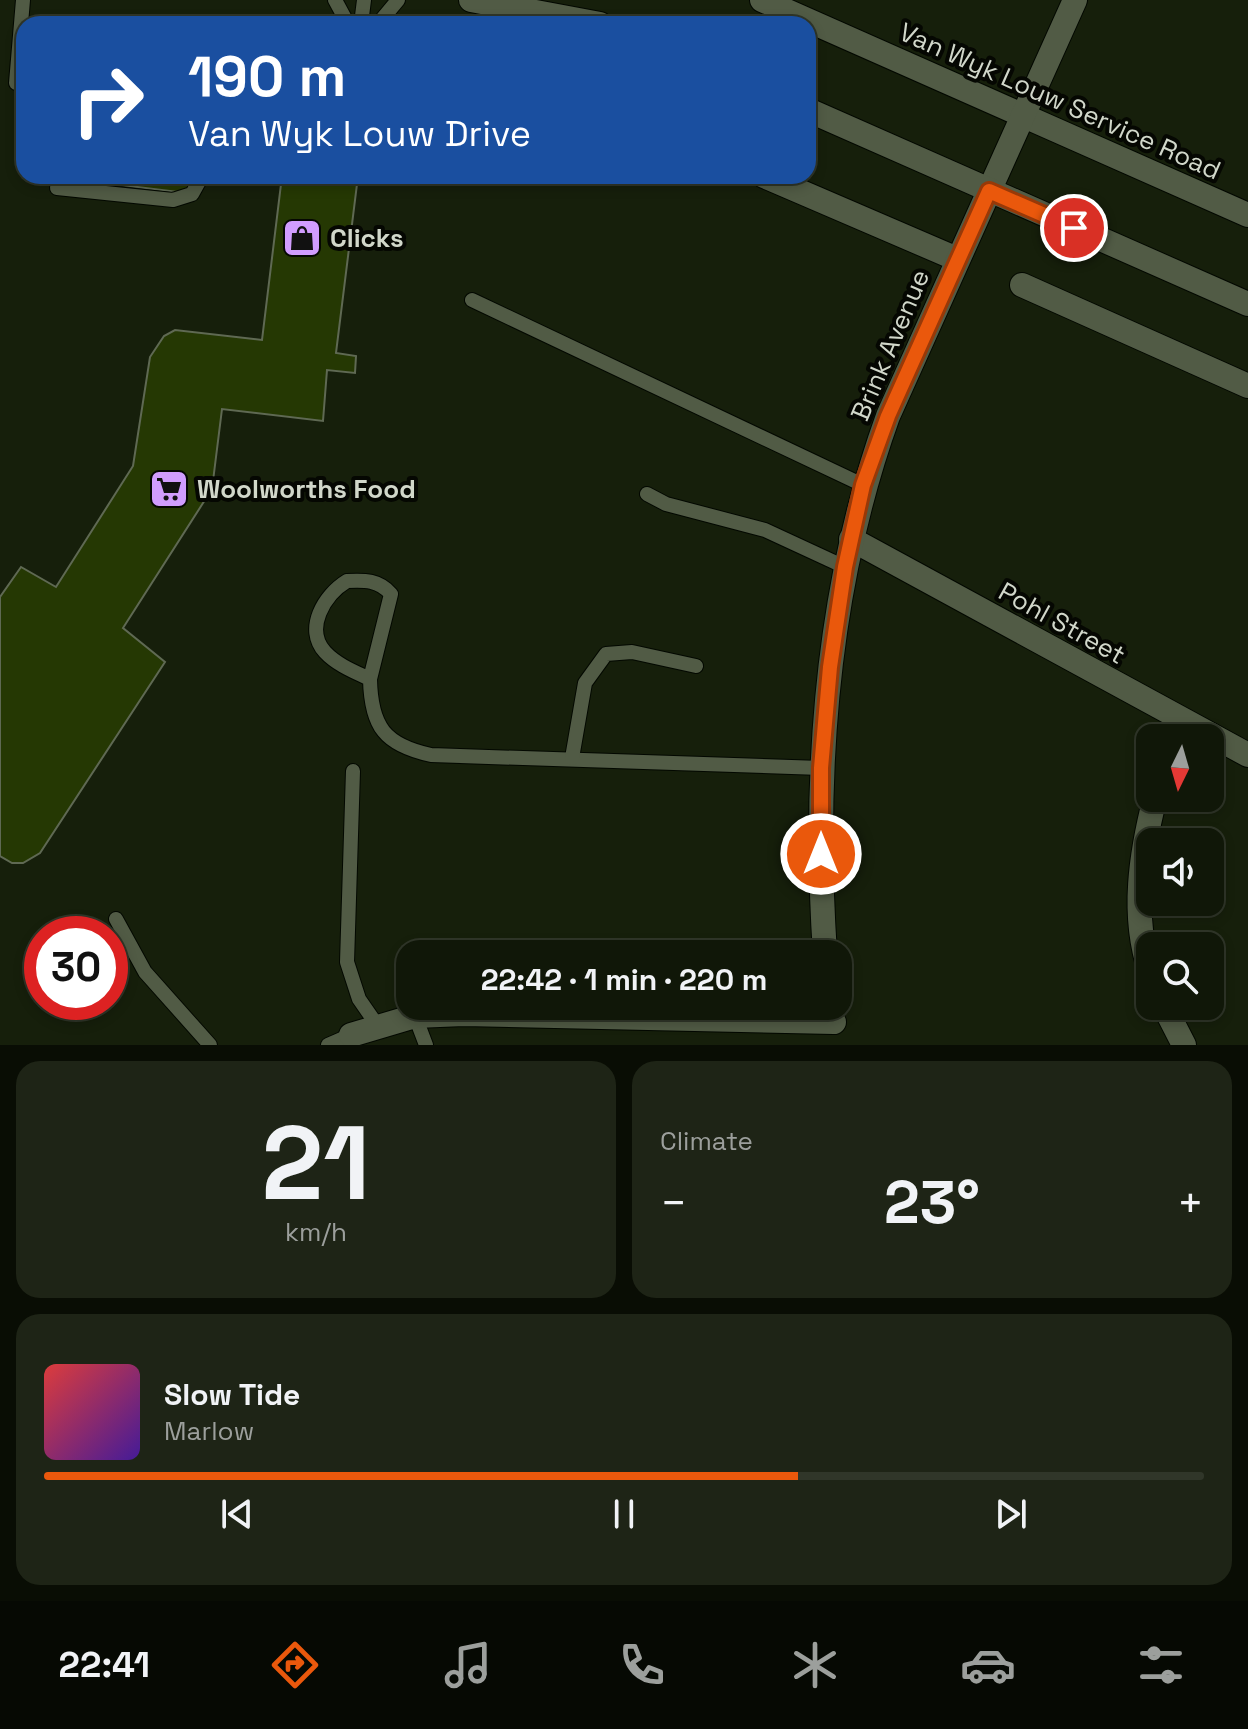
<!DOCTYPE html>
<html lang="en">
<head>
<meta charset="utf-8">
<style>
  body { margin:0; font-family:"Space Grotesk",sans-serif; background:#1e2416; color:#f1f3f6; height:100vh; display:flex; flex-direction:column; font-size:30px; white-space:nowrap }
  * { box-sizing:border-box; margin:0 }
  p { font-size:26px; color:#9c9f9c }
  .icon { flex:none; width:44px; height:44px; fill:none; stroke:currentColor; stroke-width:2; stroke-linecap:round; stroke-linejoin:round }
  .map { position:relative; height:1045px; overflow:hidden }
  .side { display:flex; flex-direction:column; gap:16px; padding:16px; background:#090d04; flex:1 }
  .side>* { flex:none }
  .guide { position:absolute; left:16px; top:16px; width:800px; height:168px; border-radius:24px; box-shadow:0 4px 12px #0003,0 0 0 2px #303629; background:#1a4fa0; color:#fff; overflow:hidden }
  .needle { width:52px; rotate:185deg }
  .buttons { position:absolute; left:1136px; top:724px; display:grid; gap:16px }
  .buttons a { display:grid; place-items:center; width:88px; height:88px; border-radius:16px; background:#101708; box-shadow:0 4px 12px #0003,0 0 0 2px #303629; font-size:40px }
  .speed { position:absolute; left:24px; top:916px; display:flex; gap:16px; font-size:40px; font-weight:700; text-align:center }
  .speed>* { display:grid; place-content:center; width:104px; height:104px; border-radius:50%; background:#101708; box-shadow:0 4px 12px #0003,0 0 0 2px #303629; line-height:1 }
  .speed .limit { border:12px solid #d22; background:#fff; color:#111 }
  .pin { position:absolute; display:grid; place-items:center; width:68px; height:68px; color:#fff; margin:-34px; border:4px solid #fff; border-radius:50%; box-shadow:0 2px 8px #0007 }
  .me { position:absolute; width:88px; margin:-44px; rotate:0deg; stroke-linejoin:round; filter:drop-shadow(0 0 6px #0008) }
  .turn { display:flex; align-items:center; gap:28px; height:168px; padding:0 40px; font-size:36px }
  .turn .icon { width:104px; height:104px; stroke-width:2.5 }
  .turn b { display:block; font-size:56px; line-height:68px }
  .big { font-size:60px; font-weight:800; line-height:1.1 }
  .side .card { flex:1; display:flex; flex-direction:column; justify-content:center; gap:12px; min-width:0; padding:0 28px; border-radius:24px; background:#1e2416 }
  .side .dial { align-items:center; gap:0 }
  .dial b { font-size:104px; line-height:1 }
  .song { display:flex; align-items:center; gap:24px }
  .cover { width:96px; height:96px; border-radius:12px; background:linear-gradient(135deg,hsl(0 70% 55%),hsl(260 70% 35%)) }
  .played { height:8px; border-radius:4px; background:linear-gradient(90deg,#ea580c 65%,#303629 65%) }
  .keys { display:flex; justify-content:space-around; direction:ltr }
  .heat { display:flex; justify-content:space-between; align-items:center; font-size:44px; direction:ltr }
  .side .tiles { flex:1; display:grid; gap:16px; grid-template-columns:1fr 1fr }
  .card:last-child { grid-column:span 2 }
  .trip { position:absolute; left:396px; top:940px; width:456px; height:80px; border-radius:24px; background:#101708; box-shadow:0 4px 12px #0003,0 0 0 2px #303629; font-weight:800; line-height:80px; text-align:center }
  .menu { display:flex; height:128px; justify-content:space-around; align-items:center; background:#060903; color:#9c9f9c }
  .menu .icon { width:56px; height:56px }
  .menu .current { color:#ea580c }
  .menu b { font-size:36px; color:#f1f3f6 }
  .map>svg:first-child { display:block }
  .building { fill:#253803; stroke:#5f6953; stroke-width:2 }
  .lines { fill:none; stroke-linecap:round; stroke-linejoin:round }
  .lane-casing { stroke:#030800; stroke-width:16 }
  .street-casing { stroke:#030800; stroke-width:26 }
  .secondary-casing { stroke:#030800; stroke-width:26 }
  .lane { stroke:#515b45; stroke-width:14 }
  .street { stroke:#515b45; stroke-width:24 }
  .secondary { stroke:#515b45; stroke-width:24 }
  .route-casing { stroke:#983908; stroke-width:20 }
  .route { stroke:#ea580c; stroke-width:14 }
  .labels { text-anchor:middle; stroke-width:8; stroke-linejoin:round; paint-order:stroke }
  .street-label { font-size:26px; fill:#d1d7ca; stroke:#050702 }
  .poi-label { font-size:26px; font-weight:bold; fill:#d1d7ca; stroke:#050702; text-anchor:start }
</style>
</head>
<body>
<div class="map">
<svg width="1248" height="1045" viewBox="0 0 1248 1045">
  <rect width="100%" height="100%" fill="#161f0b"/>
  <g class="building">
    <path d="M114 176H194L186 193 113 184Z"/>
    <path d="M282 176H358L336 353 356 356 355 373 327 370 323 421 222 409 212 489 123 628 165 662 40 853 23 863H12L0 856V597L21 567 56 587 133 466 150 357 164 336 175 330 262 340Z"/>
  </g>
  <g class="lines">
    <defs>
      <g id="lane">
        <path d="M335 0 348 24"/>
        <path d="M361 24 364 0"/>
        <path d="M378 24 398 0"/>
        <path d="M16 83 23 0"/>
        <path d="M57 188 173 200 192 194 202 176"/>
        <path d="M472 300 863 485"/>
        <path d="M647 494 666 504 765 530 845 567"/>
        <path d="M370 679C355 672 337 665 325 652 304 629 324 595 347 581 365 580 379 580 391 594L370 679C371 727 385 745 431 755L821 768"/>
        <path d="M572 758 585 683 606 654 632 652 696 666"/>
        <path d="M353 771 347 962 359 999 377 1025"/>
        <path d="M116 919 145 972 210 1045"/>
        <path d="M415 1016 426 1045"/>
        <path d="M328 1045 351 1035"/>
      </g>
      <g id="street">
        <path d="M762 0 1248 215"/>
        <path d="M764 176 957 259"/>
        <path d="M1022 285 1248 386"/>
        <path d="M851 539 1248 755"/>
        <path d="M825 954C813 773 826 588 888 416L1075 0"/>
        <path d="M1150 971C1131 915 1141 853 1155 798"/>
        <path d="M1164 1006 1184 1045"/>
        <path d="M351 1035 415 1016 464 1014 834 1022"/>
      </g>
      <g id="secondary">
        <path d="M471 0 600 24"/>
        <path d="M808 110 1248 304"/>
      </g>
    </defs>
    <use href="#lane" class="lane-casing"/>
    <use href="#street" class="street-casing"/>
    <use href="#secondary" class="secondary-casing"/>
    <use href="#lane" class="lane"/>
    <use href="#street" class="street"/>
    <use href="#secondary" class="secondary"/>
  </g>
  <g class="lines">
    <defs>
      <path id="route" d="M821 854V768L830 667 845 567 863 485 888 416 989 191 1074 228"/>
    </defs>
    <use href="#route" class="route-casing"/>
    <use href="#route" class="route"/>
  </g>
  <defs>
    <symbol id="shop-square" viewBox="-11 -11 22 22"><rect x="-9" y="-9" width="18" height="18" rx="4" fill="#d19dfe" stroke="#050702"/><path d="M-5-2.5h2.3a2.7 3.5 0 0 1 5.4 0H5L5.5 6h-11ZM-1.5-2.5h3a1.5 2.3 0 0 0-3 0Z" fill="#111"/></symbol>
    <symbol id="supermarket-square" viewBox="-11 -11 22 22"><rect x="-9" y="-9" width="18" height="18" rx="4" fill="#d19dfe" stroke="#050702"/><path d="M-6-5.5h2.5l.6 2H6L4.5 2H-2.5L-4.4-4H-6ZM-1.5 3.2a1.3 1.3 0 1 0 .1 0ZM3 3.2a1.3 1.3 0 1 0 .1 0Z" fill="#111"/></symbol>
  </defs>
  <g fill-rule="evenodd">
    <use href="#shop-square" x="280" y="216" width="44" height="44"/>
    <use href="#supermarket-square" x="147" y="467" width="44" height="44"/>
  </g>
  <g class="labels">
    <g class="street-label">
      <text transform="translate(1060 101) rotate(24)" y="9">Van Wyk Louw Service Road</text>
      <text transform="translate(890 345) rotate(-67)" y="9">Brink Avenue</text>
      <text transform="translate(1062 623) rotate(29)" y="9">Pohl Street</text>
    </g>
    <g class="poi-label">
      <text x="330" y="247">Clicks</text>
      <text x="197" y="498">Woolworths Food</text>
    </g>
  </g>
</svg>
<div class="buttons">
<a><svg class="needle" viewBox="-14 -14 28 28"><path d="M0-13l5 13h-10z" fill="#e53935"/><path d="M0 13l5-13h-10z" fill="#9c9f9c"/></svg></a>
<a><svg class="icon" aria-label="sound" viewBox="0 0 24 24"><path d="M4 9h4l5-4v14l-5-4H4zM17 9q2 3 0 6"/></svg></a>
<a><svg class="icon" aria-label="search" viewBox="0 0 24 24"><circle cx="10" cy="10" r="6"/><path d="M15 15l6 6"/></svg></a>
</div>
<div class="speed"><div class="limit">30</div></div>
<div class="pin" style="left:1074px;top:228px;background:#d93025"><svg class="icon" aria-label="arrive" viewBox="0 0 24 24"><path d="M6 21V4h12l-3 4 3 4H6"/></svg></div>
<svg class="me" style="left:821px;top:854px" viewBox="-20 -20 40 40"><circle r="17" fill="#ea580c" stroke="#fff" stroke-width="3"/><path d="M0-11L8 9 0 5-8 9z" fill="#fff"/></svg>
<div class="trip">22:42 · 1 min · 220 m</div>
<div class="guide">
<div class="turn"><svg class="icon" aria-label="right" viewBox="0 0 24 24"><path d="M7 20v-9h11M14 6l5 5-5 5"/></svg><div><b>190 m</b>Van Wyk Louw Drive</div></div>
</div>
</div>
<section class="side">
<div class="tiles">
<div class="card dial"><b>21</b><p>km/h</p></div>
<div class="card"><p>Climate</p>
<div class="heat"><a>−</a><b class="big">23°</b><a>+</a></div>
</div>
<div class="card">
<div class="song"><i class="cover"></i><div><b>Slow Tide</b><p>Marlow</p></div></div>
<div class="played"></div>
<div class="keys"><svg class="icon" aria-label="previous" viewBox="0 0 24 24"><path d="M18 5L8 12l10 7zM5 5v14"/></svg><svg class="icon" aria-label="pause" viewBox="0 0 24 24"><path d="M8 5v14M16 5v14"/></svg><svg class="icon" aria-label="next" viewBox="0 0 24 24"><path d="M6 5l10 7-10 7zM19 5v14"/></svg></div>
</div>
</div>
</section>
<nav class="menu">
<b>22:41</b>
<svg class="icon current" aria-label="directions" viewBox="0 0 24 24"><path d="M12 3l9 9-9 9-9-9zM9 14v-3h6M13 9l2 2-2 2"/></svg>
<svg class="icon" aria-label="music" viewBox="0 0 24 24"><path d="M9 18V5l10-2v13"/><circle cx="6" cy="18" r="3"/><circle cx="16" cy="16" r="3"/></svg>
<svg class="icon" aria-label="phone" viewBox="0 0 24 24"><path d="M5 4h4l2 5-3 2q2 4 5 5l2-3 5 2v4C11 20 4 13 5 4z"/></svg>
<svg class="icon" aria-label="climate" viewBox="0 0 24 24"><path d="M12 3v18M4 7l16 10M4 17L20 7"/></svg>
<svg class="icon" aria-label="car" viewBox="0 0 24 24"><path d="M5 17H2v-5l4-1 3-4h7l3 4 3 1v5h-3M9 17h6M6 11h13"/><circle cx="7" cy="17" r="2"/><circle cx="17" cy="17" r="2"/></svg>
<svg class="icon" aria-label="filters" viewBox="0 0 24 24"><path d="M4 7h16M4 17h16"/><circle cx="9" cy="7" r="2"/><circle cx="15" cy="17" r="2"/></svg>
</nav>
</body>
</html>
